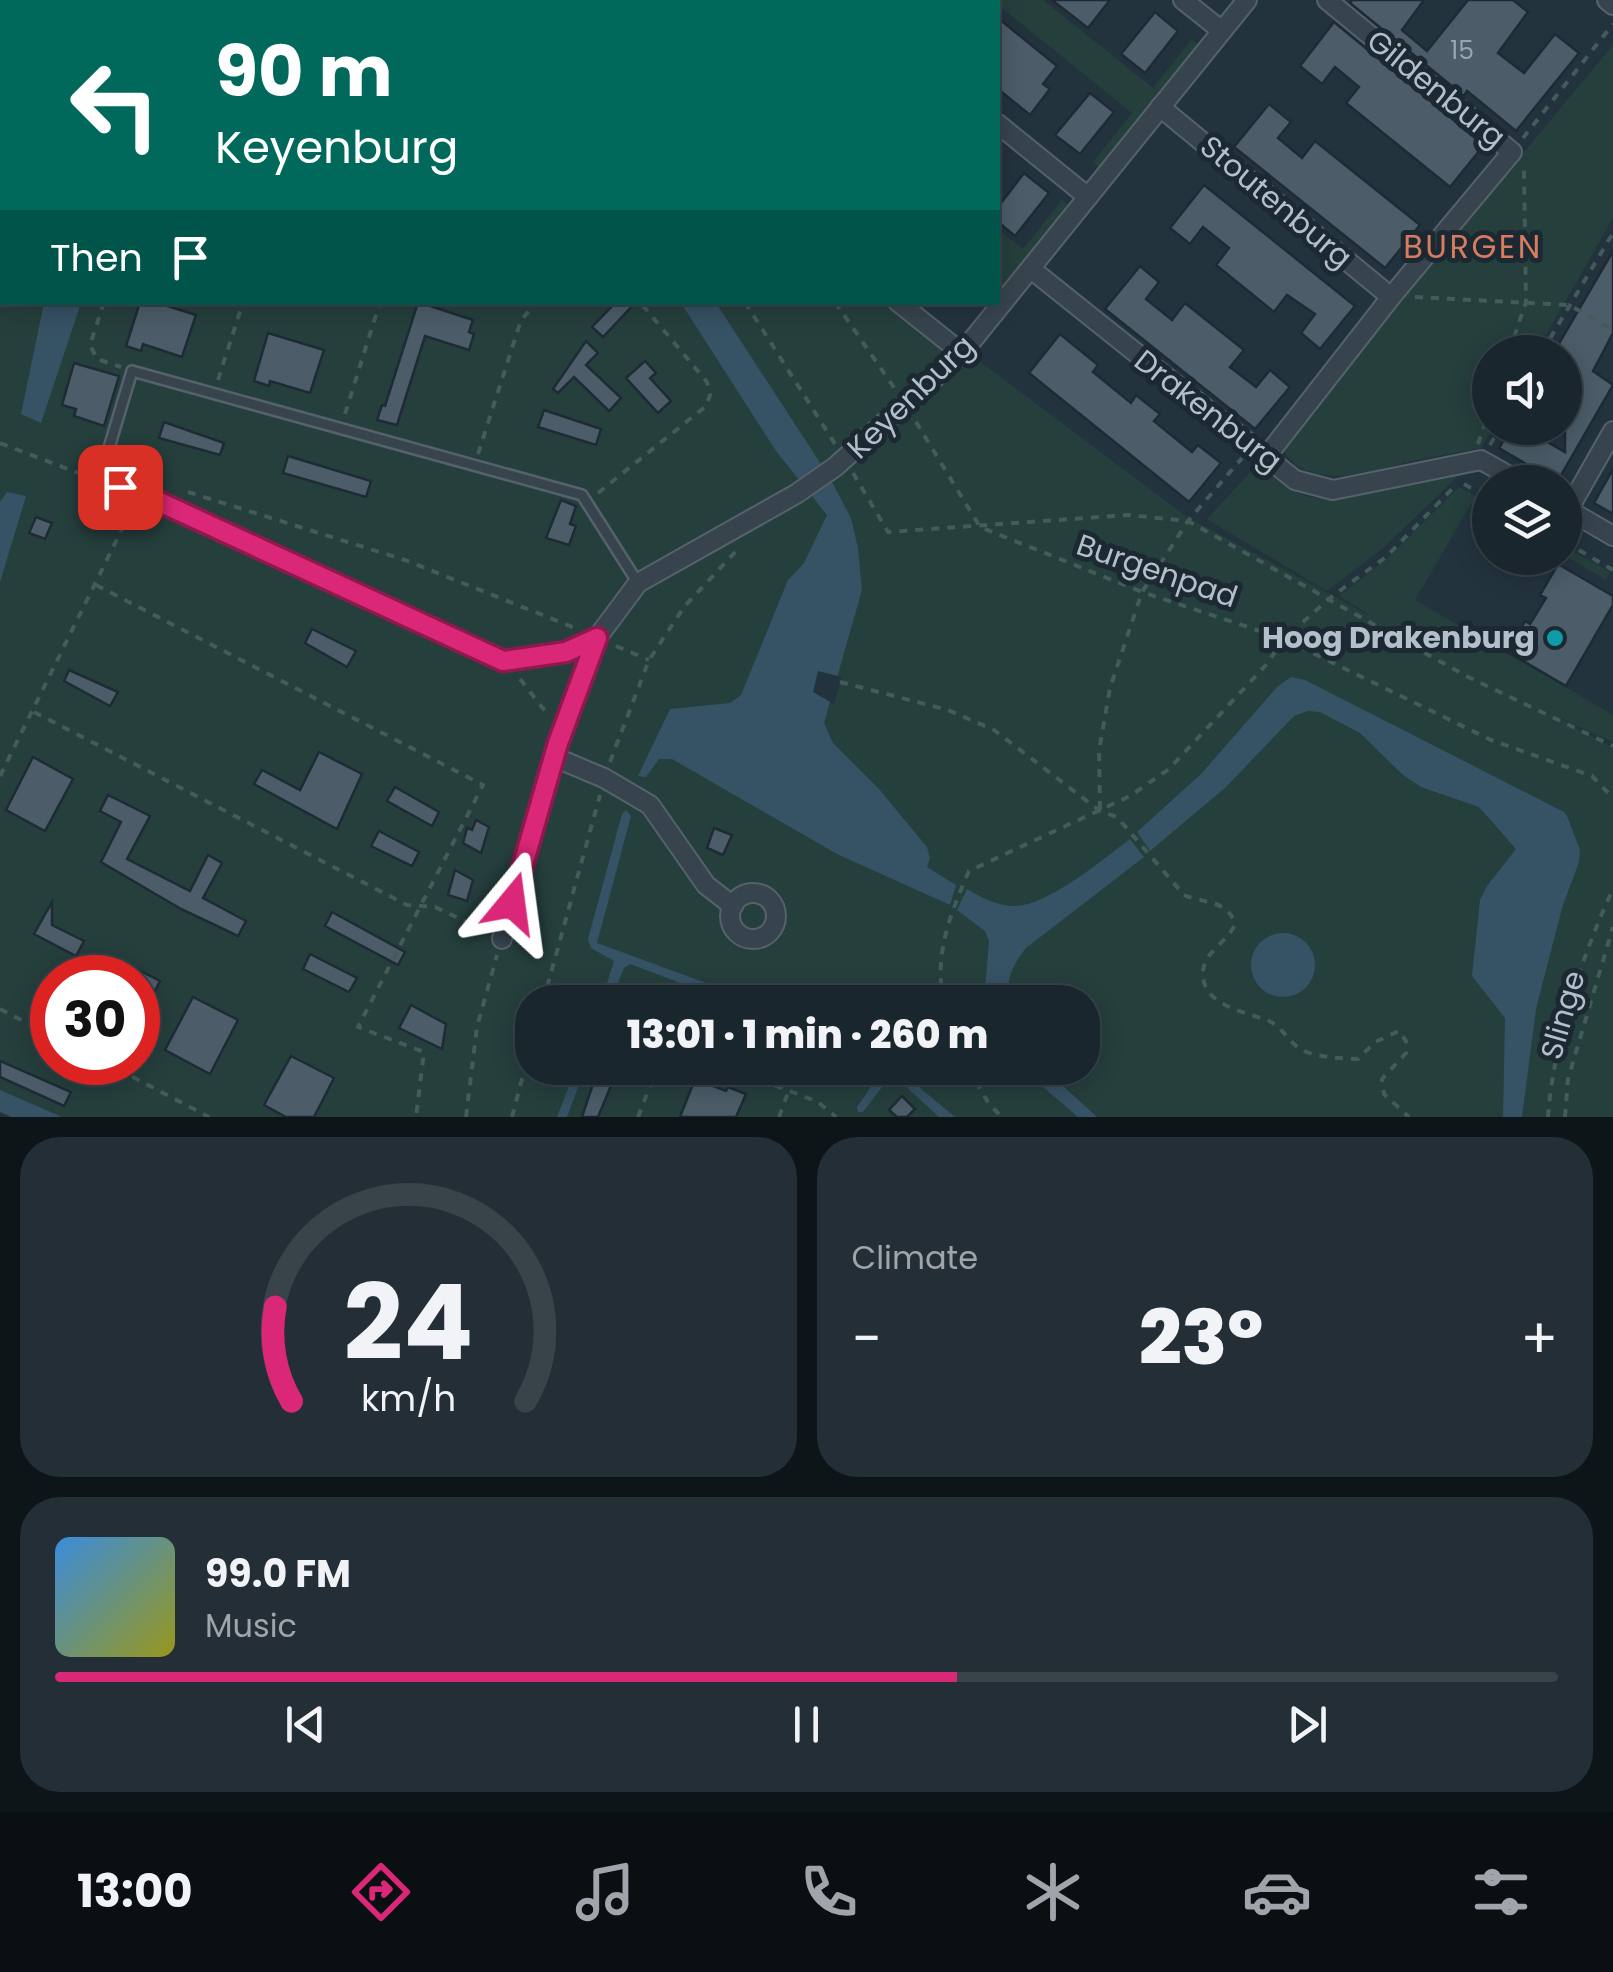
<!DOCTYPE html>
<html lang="en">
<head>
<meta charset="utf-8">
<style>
  body { margin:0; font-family:Poppins,sans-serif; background:#232e36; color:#f1f3f6; height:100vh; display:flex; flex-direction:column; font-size:38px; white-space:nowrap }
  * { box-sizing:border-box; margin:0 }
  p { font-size:32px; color:#9fa5aa }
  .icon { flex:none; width:55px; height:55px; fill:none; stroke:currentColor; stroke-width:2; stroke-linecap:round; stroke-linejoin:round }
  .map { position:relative; height:1117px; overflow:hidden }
  .drawer { display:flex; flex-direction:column; gap:20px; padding:20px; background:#0e1519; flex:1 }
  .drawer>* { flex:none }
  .banner { position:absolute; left:0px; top:0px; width:1000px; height:305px; box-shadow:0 5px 25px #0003,0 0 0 2px #38434a; background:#00695c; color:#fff; overflow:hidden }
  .buttons { position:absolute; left:1472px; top:335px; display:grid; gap:20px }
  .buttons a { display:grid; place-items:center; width:110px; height:110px; border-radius:50%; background:#1a262e; box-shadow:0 5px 25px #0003,0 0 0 2px #38434a; font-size:50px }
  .speed { position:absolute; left:30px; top:955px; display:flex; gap:20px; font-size:50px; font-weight:700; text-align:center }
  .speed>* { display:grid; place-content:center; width:130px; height:130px; border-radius:50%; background:#1a262e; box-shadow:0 5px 25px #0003,0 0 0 2px #38434a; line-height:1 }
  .speed .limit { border:15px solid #d22; background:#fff; color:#111 }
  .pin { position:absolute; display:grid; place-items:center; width:85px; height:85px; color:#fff; margin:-42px; border-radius:20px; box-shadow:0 5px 15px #0006 }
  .me { position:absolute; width:110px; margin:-55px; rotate:16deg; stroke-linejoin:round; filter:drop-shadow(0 0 8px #0008) }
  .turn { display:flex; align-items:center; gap:35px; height:210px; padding:0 50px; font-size:45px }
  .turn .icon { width:130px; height:130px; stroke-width:2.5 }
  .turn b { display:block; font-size:70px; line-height:85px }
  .then { display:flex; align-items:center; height:95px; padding:0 50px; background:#0003; gap:20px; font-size:38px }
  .big { font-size:75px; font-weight:800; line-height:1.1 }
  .drawer .widget { flex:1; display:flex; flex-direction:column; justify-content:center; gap:15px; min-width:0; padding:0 35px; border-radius:40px; background:#232e36 }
  .drawer .dial { align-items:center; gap:0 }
  .dial svg { height:260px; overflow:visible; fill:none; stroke:#38434a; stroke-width:7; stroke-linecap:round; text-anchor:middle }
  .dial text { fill:#f1f3f6; stroke:none }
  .song { display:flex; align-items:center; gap:30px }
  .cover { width:120px; height:120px; border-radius:15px; background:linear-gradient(135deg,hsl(210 70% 55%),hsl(60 70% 35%)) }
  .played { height:10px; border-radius:5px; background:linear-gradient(90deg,#db2777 60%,#38434a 60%) }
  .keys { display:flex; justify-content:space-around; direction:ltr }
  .heat { display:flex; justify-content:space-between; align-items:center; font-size:55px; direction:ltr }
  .drawer .tiles { flex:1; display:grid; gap:20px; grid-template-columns:1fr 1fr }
  .widget:last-child { grid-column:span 2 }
  .trip { position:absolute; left:515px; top:985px; width:585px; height:100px; border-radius:40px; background:#1a262e; box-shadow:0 5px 25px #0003,0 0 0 2px #38434a; font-weight:800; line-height:100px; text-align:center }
  .menu { display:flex; height:160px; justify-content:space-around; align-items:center; background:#0a0f12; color:#9fa5aa }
  .menu .icon { width:70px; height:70px }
  .menu .active { color:#db2777 }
  .menu b { font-size:45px; color:#f1f3f6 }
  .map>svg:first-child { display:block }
  .green { fill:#253f3d; fill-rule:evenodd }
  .water { fill:#365265 }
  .pier { fill:#23333e }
  .building { fill:#4c5d69; stroke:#1e2b35; stroke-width:2.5 }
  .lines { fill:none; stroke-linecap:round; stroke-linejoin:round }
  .service-casing { stroke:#55626c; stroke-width:14 }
  .pedestrian-casing { stroke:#55626c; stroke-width:18 }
  .minor-casing { stroke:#55626c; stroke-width:22 }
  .path { stroke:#435b59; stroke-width:4; stroke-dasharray:8 8; stroke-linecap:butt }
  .service { stroke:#37444e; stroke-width:9 }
  .pedestrian { stroke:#37444e; stroke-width:12 }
  .minor { stroke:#37444e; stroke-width:18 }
  .route-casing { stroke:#8e194d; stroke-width:25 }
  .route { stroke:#db2777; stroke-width:18 }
  .culture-dot { fill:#0f9aa8; stroke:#1c2932; stroke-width:4 }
  .labels { text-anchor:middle; stroke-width:10; stroke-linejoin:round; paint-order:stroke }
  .number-label { font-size:25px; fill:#99a6b1 }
  .street-label { font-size:30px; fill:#b3bfc9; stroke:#1c2932 }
  .poi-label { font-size:30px; font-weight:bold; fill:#b3bfc9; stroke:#1c2932; text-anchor:end }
  .neighbourhood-label { font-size:32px; letter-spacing:2.5px; fill:#d77d5f; stroke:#1c2932 }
</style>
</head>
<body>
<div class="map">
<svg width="1613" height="1117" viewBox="0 0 1613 1117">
  <rect width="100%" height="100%" fill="#23333e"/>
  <g class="green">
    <path d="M0 0 505 2H2V302L902 303 1187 517 1376 619 1339 596 1389 557 1459 487 1490 504V514L1471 504 1415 600 1613 715V742L1555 716 1613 748V1117H41L0 1098ZM52 978H138V1062H52ZM532 1002H1082V1068H532Z"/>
    <path d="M992 0H1043L1153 88 1192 39 1200 47 1103 170 1093 162 1132 113Z"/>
    <path d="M1613 45V218L1536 352H1490V428H1493L1481 448C1460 452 1439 455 1418 460 1375 469 1306 497 1280 445Z"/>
    <path d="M1062 200 1070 207 998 299V281L1002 275 998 271V229L1023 249Z"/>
    <path d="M1258 464C1313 516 1335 498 1400 483 1421 478 1441 476 1462 472L1382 549 1327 591 1207 519Z"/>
    <path d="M1565 547 1610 572 1606 580 1565 556Z"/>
  </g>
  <g class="water">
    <path d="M44 303H81L41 423 21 414Z"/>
    <path d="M681 303H716L830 478 851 518 858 548 862 590 824 723 833 743 879 789 927 847 930 858 927 867 956 885 950 905 837 854 672 759H659L646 777 638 776 670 709 730 703 741 695 788 580 804 563 827 515 776 451Z"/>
    <path d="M7 492 26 496 0 582V502Z"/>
    <path d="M1291 677 1305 680 1564 812 1567 816 1580 850 1579 862 1562 908 1536 1009 1522 1117H1503L1505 1018 1472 976 1480 900 1487 886 1516 849 1479 807 1421 787 1403 775 1360 733 1320 712 1308 711 1294 716 1225 788 1150 851 1137 832 1202 773 1277 687Z"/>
    <path d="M626 810 631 816 597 943 758 1002H731L630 964 624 968 611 1001H604L603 996 614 961 591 948 588 939 622 814Z"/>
    <path d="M1130 839 1144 857 1026 948C1012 966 1006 979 1009 1002H984L989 941 985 931 957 910 967 889C981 897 995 905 1012 906 1046 908 1103 859 1130 839Z"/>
    <circle cx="1283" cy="965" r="32"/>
    <path d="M576 1068H585L567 1117H557Z"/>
    <path d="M877 1068H896L955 1117H939L901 1082 894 1080 885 1083 863 1112H858L857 1107 877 1078Z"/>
    <path d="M1021 1068H1043L1097 1117H1078Z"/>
    <path d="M0 1090 62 1117H11L0 1112Z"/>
  </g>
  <path class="pier" d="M818 671 842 677 834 704 813 692Z"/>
  <g class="building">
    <path d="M1052 0H1110L1088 28Z"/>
    <path d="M1352 0H1424L1402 30 1427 51 1468 0H1513L1528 12 1498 53 1524 73 1555 34 1579 53 1516 131 1467 91 1464 96 1350 3Z"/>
    <path d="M1155 12 1178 31 1145 73 1121 54Z"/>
    <path d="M998 18 1057 66 1043 84 1050 89 1030 115 998 89Z"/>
    <path d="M1334 22 1484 145 1450 187 1346 103 1359 87 1335 67 1322 84 1300 66Z"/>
    <path d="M1090 93 1114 112 1080 154 1055 135Z"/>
    <path d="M1269 104 1291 122 1278 138 1302 158 1315 141 1420 225 1385 268 1234 147Z"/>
    <path d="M1024 173 1049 193 1015 236 998 222V207Z"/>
    <path d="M1204 185 1355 306 1320 349 1301 333 1315 314 1287 295 1274 312 1216 265 1229 248 1203 227 1190 244 1170 228Z"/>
    <path d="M1613 251V333L1593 371 1613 385 1557 482 1499 448 1511 428H1523L1565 452V352H1554Z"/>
    <path d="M1140 266 1159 282 1146 299 1172 320 1185 303 1244 350 1230 367 1256 387 1270 370 1290 387 1255 429 1105 309Z"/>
    <path d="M140 302H155L196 315 182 357 143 344 141 351 126 346Z"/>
    <path d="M418 302 473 320 469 332 474 334 469 350 425 336 397 425 377 420 382 405 385 406Z"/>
    <path d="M616 302 634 304 603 337 592 327Z"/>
    <path d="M268 333 324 350 310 393 270 381 269 386 254 381Z"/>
    <path d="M1060 334 1098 365 1093 372 1131 403 1136 395 1160 414 1154 421 1192 452 1198 445 1221 463 1189 502 1029 373Z"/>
    <path d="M586 341 598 353 586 365 621 398 609 411 574 377 558 393 553 389Z"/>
    <path d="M645 361 656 373 650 378 671 401 658 413 626 378Z"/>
    <path d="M74 363 119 376 104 426 74 416 76 409 62 405Z"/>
    <path d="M544 410 601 429 596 445 538 427Z"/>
    <path d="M164 422 224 443 220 455 159 438Z"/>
    <path d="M288 456 371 481 366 497 283 473Z"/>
    <path d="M1613 469V514L1594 503Z"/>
    <path d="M561 500 576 506 570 524 576 526 569 545 546 538Z"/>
    <path d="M36 517 52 523 45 539 29 533Z"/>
    <path d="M1558 564 1613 596V605L1566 686 1508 652 1525 621 1530 624 1546 598 1540 595Z"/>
    <path d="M312 629 356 651 347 667 305 643Z"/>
    <path d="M69 670 118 692 110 706 64 681Z"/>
    <path d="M319 752 362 774 337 829 254 784 262 770 300 790Z"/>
    <path d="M33 757 73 779 45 831 6 810Z"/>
    <path d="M395 787 439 812 432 826 387 801Z"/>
    <path d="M108 795 150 816 127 859 190 891 208 855 222 863 203 898 246 921 238 936 181 909 101 862 121 822 100 811Z"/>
    <path d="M476 820 489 827 481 853 463 843 467 828 472 830Z"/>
    <path d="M714 828 732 835 723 855 707 848Z"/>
    <path d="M379 831 419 852 412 866 371 846Z"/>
    <path d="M455 870 473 880 467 901 448 895Z"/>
    <path d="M52 902V925L84 941 76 956 34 934Z"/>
    <path d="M332 912 405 952 398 965 325 926Z"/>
    <path d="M310 954 357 978 349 992 303 969Z"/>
    <path d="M117 959 160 981 138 1023V978H108Z"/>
    <path d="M193 997 238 1020 210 1074 165 1050Z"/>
    <path d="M411 1005 446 1024 442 1049 399 1028Z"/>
    <path d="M291 1056 334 1078 314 1117H286L264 1105Z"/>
    <path d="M0 1061 71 1092 64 1106 0 1077Z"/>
    <path d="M596 1075 613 1081 598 1117H582Z"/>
    <path d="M695 1079 726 1091 728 1087 746 1094 736 1117H680Z"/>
    <path d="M902 1096 915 1109 907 1117H897L889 1110Z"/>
  </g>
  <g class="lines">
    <defs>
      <path id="service" d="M99 481 132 371 582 495 638 583"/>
      <path id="pedestrian" d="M622 2 624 0"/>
      <g id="minor">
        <path d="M521 0 524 2"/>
        <path d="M845 0 848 2"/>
        <path d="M1183 0 1222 31"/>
        <path d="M1607 0 1613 5"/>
        <path d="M756 2 758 0"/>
        <path d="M1160 107 1391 297"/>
        <path d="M998 124 1088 197"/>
        <path d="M1031 269 1295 480 1333 490 1481 460 1520 482"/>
        <path d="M898 302 962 353"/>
        <path d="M1266 457 1391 297 1512 152 1327 0"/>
        <path d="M99 481 140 493 503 661 566 652 597 638"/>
        <path d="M1565 508 1613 536"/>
        <path d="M1568 510 1613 431"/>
        <path d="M554 757 604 778 650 805 706 885 733 906"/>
        <circle cx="753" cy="916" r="23"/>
        <path d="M502 939 558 743 597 638 638 583 796 494 835 467 962 353 1247 0"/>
      </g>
    </defs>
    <use href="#service" class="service-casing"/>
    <use href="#pedestrian" class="pedestrian-casing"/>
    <use href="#minor" class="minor-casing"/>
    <g class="path">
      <path d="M14 0 15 2"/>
      <path d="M316 0 320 2"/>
      <path d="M459 0 463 2"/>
      <path d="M481 0 485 2"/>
      <path d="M7 2 10 0"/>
      <path d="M203 2 204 0"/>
      <path d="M0 9 2 6"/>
      <path d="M1523 138 1613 24"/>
      <path d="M0 198 2 189"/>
      <path d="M0 272 2 262"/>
      <path d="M1415 297 1569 305 1613 330"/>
      <path d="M104 302 90 345 97 359 121 367"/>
      <path d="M745 302 835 444"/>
      <path d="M835 302 895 389"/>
      <path d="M1509 352 1526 302 1524 170"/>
      <path d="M1542 352 1613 233"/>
      <path d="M218 380 243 302"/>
      <path d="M345 414 380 302"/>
      <path d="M916 422 980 527 1142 592 1284 639 1491 740 1592 776 1613 798"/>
      <path d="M0 443 78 473"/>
      <path d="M1478 444 1490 408"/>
      <path d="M1490 445 1500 428"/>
      <path d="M478 454 521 320 537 302"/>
      <path d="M853 473 888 532 1128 515 1188 521 1468 677 1613 746"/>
      <path d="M1464 484 1490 499"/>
      <path d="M188 492 405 560 575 628"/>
      <path d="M598 493 706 406 710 395 707 382 640 302"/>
      <path d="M1565 542 1613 570"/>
      <path d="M96 585 483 785 358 1027 424 1052 416 1117"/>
      <path d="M616 646 649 660"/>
      <path d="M520 679 548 715"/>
      <path d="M840 682 948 710 994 730 1100 811 1117 817 1184 895C1204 904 1227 899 1235 924 1226 946 1197 953 1204 982 1210 1007 1249 1013 1269 1021 1283 1027 1290 1045 1304 1051 1322 1058 1339 1058 1358 1059L1375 1042 1399 1031 1406 1041V1053L1382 1079 1384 1094 1409 1117"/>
      <path d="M34 712 407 905 435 907 486 931"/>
      <path d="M610 762 649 660 684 607 737 550"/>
      <path d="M0 776 131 511"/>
      <path d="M1100 809 1099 751 1110 688 1142 592 1188 521 1242 458"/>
      <path d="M543 1002 600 795"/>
      <path d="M944 1002C933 956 951 912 969 871L1130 796 1169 769 1266 665 1284 639 1330 598 1386 557 1454 487"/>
      <path d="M0 1009 52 1036"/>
      <path d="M104 1062 209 1117"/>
      <path d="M730 1068 818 1102 836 1117"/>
      <path d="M968 1068 989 1104 1002 1117"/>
      <path d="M466 1117 477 1027 497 955"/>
      <path d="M512 1117 532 1041"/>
      <path d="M638 1117 657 1068"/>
      <path d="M779 1117 789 1090"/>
      <path d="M1548 1117C1553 1044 1582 955 1613 889"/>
      <path d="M1565 1117 1568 1079 1613 927"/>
    </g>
    <use href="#service" class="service"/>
    <use href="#pedestrian" class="pedestrian"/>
    <use href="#minor" class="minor"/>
  </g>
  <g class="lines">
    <defs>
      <path id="route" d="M120 487 140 493 503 661 566 652 597 638 558 743 512 903"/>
    </defs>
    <use href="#route" class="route-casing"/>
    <use href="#route" class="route"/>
  </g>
  <circle class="culture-dot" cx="1555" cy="638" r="10"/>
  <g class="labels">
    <g class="number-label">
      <text x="1462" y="59">15</text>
    </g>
    <g class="street-label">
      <text transform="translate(1436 89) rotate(39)" y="10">Gildenburg</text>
      <text transform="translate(1276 202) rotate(40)" y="10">Stoutenburg</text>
      <text transform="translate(911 397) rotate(-44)" y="10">Keyenburg</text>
      <text transform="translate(1208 411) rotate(38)" y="10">Drakenburg</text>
      <text transform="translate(1157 571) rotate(19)" y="10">Burgenpad</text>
      <text transform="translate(1563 1015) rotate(-74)" y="10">Slinge</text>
    </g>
    <g class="poi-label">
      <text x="1535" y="648">Hoog Drakenburg</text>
    </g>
    <g class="neighbourhood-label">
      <text x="1473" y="258">BURGEN</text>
    </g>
  </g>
</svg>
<div class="buttons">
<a><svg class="icon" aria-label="sound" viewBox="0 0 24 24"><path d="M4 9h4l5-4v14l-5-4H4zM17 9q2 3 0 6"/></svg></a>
<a><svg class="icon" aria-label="layers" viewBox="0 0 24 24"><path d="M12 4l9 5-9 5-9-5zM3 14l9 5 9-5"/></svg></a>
</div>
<div class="speed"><div class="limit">30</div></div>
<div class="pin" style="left:120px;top:487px;background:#d93025"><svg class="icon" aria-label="arrive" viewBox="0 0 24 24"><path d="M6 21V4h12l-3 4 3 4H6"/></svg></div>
<svg class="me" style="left:512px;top:903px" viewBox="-20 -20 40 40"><path d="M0-17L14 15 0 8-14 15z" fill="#db2777" stroke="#fff" stroke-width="4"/></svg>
<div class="trip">13:01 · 1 min · 260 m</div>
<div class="banner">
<div class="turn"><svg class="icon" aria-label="left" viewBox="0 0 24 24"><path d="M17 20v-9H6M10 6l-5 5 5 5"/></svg><div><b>90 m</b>Keyenburg</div></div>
<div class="then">Then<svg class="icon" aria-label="arrive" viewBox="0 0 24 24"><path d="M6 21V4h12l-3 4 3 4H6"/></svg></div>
</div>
</div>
<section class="drawer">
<div class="tiles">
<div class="widget dial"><svg viewBox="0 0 100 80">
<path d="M14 69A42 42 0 1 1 86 69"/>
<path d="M14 69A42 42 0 0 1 9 40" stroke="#db2777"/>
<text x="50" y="56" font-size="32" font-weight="700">24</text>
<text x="50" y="72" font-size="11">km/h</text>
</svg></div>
<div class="widget"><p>Climate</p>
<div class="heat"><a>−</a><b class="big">23°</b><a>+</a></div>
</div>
<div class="widget">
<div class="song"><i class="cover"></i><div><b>99.0 FM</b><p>Music</p></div></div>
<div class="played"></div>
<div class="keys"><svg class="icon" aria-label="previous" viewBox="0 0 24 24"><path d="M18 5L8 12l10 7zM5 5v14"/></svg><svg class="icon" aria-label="pause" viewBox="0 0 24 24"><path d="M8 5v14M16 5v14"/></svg><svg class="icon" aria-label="next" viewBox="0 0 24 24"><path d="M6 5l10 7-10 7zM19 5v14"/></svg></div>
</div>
</div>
</section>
<nav class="menu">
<b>13:00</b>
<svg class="icon active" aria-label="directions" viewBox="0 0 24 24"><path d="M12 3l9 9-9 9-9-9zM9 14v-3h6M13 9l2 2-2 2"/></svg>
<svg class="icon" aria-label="music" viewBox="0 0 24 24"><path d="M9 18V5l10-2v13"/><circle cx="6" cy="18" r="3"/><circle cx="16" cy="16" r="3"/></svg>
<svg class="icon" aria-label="phone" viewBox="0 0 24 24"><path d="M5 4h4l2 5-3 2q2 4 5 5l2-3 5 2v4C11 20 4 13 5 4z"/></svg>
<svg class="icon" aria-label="climate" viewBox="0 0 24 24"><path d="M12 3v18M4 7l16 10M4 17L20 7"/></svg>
<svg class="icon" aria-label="car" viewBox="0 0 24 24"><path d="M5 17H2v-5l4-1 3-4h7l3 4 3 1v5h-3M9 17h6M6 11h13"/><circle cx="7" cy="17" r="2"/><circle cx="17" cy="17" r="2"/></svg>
<svg class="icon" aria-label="filters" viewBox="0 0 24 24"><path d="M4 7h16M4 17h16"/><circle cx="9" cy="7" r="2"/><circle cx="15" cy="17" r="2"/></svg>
</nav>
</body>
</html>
